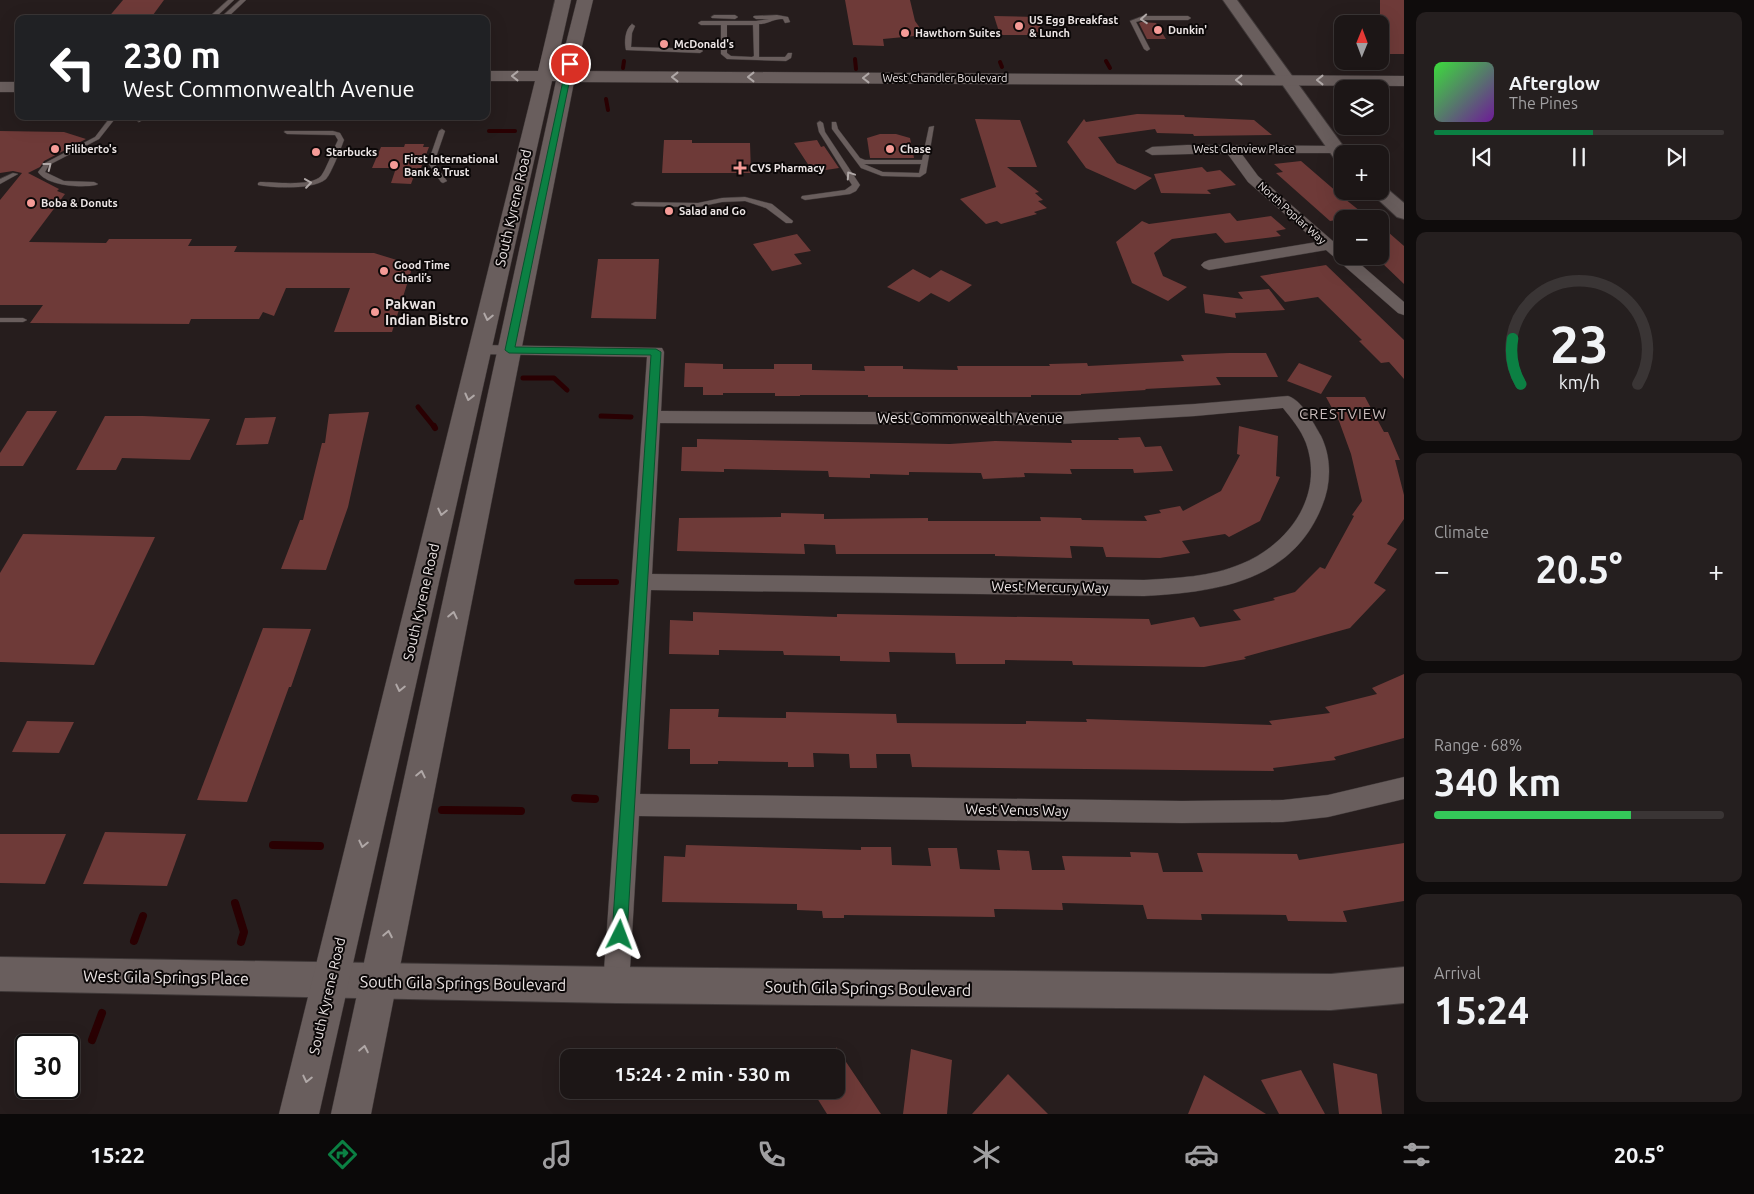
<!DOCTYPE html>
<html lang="en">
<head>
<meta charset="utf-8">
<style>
  body { margin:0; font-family:Ubuntu,sans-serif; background:#251f1f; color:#f1f3f6; height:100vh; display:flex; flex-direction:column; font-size:19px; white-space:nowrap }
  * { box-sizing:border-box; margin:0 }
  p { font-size:16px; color:#a09fa1 }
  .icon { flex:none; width:28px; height:28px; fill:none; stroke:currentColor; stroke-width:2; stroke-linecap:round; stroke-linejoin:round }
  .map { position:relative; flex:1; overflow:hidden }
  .sheet { display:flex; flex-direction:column; gap:12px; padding:12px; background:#0f0c0c; width:350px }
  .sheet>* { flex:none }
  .guide { position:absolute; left:15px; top:15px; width:475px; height:105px; border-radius:10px; box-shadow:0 5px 20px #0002,0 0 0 1px #3a3535; background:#202124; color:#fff; overflow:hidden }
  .needle { width:32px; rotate:1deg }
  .controls { position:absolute; left:1334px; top:15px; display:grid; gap:10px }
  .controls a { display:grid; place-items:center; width:55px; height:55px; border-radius:10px; background:#1c1616; box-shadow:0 5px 20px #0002,0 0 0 1px #3a3535; font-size:25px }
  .speed { position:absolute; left:15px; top:1034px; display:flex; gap:10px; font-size:25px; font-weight:700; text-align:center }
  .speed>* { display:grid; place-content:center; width:65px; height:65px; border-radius:50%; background:#1c1616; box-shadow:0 5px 20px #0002,0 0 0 1px #3a3535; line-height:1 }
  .speed .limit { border:2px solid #111; border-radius:8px; background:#fff; color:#111 }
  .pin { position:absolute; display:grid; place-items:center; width:42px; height:42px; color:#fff; margin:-21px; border:2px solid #fff; border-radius:50%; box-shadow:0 1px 5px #0007 }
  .me { position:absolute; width:55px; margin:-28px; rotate:3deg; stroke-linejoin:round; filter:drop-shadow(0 0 4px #0008) }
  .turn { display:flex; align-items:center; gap:18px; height:105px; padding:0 25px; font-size:22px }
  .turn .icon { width:65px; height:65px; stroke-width:2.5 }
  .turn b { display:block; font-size:35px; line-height:42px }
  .big { font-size:38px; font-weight:600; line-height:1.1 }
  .sheet .tile { flex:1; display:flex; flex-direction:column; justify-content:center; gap:8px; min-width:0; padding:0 18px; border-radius:10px; background:#251f1f }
  .sheet .dial { align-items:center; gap:0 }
  .dial svg { height:130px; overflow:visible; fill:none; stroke:#3a3535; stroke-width:7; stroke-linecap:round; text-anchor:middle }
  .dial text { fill:#f1f3f6; stroke:none }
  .song { display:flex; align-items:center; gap:15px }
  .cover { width:60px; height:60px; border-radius:8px; background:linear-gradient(135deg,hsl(120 70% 55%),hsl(280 70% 35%)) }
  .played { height:5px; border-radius:2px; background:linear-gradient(90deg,#0b8043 55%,#3a3535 55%) }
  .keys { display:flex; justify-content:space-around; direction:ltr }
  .heat { display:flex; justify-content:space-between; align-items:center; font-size:28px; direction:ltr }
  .charge { height:8px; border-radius:4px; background:linear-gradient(90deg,#34c759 68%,#3a3535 0) }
  .trip { position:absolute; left:560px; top:1049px; width:285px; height:50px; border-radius:10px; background:#1c1616; box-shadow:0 5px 20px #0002,0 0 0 1px #3a3535; font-weight:600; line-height:50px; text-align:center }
  .tab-bar { display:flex; height:80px; justify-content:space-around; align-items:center; background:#0b0909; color:#a09fa1 }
  .tab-bar .icon { width:35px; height:35px }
  .tab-bar .on { color:#0b8043 }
  .tab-bar b { font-size:22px; color:#f1f3f6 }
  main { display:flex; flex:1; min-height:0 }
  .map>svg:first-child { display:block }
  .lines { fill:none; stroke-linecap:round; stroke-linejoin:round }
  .stream-far3 { stroke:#290002; stroke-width:4 }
  .stream-far2 { stroke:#290002; stroke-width:5 }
  .stream-far1 { stroke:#290002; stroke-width:6 }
  .stream { stroke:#290002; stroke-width:8 }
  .building { fill:#6e3a38 }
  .service-casing { stroke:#3f3838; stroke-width:1 }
  .minor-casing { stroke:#3f3838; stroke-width:1 }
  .tertiary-casing { stroke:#3f3838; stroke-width:2 }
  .secondary-casing { stroke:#3f3838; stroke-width:1 }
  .service { fill:#695e5d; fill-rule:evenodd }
  .minor { fill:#695e5d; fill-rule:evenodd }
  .tertiary { fill:#695e5d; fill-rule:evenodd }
  .secondary { fill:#695e5d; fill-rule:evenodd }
  .oneway { stroke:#b0a8a7 }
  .route { fill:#0b8043; stroke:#07532c }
  .poi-dot { fill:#f59b97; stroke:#0c0808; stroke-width:2 }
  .labels { text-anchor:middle; stroke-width:4; stroke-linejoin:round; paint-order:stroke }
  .far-poi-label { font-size:11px; font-weight:bold; fill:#ebe4e4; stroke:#0c0808; text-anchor:start }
  .far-street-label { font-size:11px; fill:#ebe4e4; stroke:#0c0808 }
  .street-label { font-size:14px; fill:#ebe4e4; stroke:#0c0808 }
  .poi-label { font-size:14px; font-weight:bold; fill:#ebe4e4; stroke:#0c0808; text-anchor:start }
  .neighbourhood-label { font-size:15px; letter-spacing:1px; fill:#c8bbba; stroke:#0c0808 }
  .near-street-label { font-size:16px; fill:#ebe4e4; stroke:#0c0808 }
</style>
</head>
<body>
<main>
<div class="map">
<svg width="1404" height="1114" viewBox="0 0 1404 1114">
  <rect width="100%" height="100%" fill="#261d1d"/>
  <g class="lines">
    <g class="stream-far3">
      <path d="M855 59 856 69"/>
      <path d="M1106 61 1110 68"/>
      <path d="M1000 62 1002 67"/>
      <path d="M623 68 624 61"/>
      <path d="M606 99 608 110"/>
      <path d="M486 106 487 102"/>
      <path d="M489 131H515"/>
    </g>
    <g class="stream-far2">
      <path d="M523 378H554L567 390"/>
      <path d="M418 407 435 428"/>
      <path d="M601 416 631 417"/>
    </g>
    <g class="stream-far1">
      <path d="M434 426 435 428"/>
      <path d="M577 582H616"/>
    </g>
    <g class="stream">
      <path d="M575 798 595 799"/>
      <path d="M442 810 521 811"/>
      <path d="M273 845 320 846"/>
      <path d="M235 903 244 932 241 942"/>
      <path d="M134 941 143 916"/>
      <path d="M92 1040 102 1013"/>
    </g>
  </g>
  <g class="building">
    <path d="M123 0H164L150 19H107Z"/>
    <path d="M845 0H910L915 21 925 35 883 39 884 46 853 45Z"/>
    <rect x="1380" y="0" width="24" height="54"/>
    <path d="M994 16 1037 17 1043 35H1000Z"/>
    <path d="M1141 22 1156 23 1166 39H1147L1139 23Z"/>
    <path d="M1137 114 1184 115 1185 117 1254 120 1272 135 1194 136 1193 134 1157 133 1155 129 1098 137 1117 163 1152 178 1135 190 1086 168 1067 142 1084 119 1086 122Z"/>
    <path d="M975 119 1020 120 1037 167H1007L1039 192 1035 193 1043 200 1038 201 1047 208 1034 212 1037 214 1001 224 997 221 986 224 960 199 996 187Z"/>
    <path d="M0 131 64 132 86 139 44 161 40 167 28 173 59 189 57 191 65 194 29 242 106 243 109 239H192L188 246H237L234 252 374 253 413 265 392 332H334L350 288H286L274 316 263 312 259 319H191L189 324 30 323 43 305H0V200L22 173 13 171 0 173Z"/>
    <path d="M880 134H896L910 138 914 158H870L867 138Z"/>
    <path d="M664 140H692V143H750L751 173H662Z"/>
    <path d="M817 140 821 147 824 146 839 168 813 172 794 143Z"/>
    <path d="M405 144H424L423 147H429L421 168H417L411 184 391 183 396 168H372L381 147H404Z"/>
    <path d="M1301 161 1345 199 1370 219H1342L1330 221 1276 173 1283 172 1274 164Z"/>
    <path d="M1202 167 1207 172 1220 170 1236 185 1207 190 1211 194 1161 193 1154 174Z"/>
    <path d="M1230 213 1237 221 1271 216 1286 229 1276 231 1281 236 1225 243 1216 233 1172 239 1154 253 1163 276 1187 287 1168 301 1132 283 1116 242 1142 221 1149 224Z"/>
    <path d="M1380 225 1404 246V284L1380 261Z"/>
    <path d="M797 234 811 251 794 254 802 264 772 271 753 244Z"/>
    <path d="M598 259H659L656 319 591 318Z"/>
    <path d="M1326 265 1404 340V379L1389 362 1381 363 1359 341 1362 340 1318 297 1285 302 1260 276Z"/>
    <path d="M913 269 930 278 941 270 972 285 949 302 931 293 919 302 887 287Z"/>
    <path d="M1269 289 1285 310 1235 313 1236 318 1205 313 1203 294 1243 299 1238 292Z"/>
    <path d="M1229 353H1266L1278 377H1216L1221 385 1145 389 1146 390 1081 394V395H1031V397H868V395H800V396H775V393H723V395H703V387H684L685 363 723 364V369H774V364H812V370L865 371 864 366H903V369L958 370 957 366H1050L1049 364 1087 363 1088 366 1184 361 1181 355Z"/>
    <path d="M1299 363 1332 376 1321 394 1287 381Z"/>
    <path d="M1326 397H1365L1384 432H1388L1400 460H1395L1404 495V519L1387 544 1397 549 1374 583 1386 590 1350 628 1244 657 1246 659 1204 667 1073 665 1072 661 1005 660V664H956L955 653 889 652 890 662 840 661V656L784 655 783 651 719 650V655L669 654 670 620 693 621V612L837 617V614L1149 619 1151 625 1194 617 1200 627 1241 620 1233 610 1275 600 1273 598 1295 592 1320 567 1325 569 1354 516 1352 515 1362 501 1351 454 1339 421Z"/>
    <path d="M27 411H57L23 466H0V453Z"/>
    <path d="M369 412 348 507 326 570 281 569 300 520H303L322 443H325L329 414Z"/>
    <path d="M105 416H143L210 419 190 460 122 458 116 470H76Z"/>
    <path d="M276 417 268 444 236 445 245 418Z"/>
    <path d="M1239 426 1278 436 1276 476 1280 477 1260 521 1229 537 1225 534 1182 541 1190 553 1160 558 1106 557 1103 547 1070 546 1072 558 995 556V554H836L835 545 804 544 805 554 677 551 679 518 781 517V513L824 514V519L928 518V521H1041L1040 517 1081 518 1082 520 1147 521 1144 516 1161 513 1159 510 1180 506 1183 511 1221 491 1240 455 1237 454Z"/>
    <path d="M1140 437 1145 447 1161 446 1173 471 1134 473 1133 469H1070L1072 474 1024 473 1025 477 983 479 981 473 909 472V475L870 474V478L829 477 828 471 724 469V472L681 471 682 447H697V439L950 444 995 441 1072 443 1071 440H1119L1118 438Z"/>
    <path d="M23 534 155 537 94 665 0 662V573Z"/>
    <path d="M263 628 311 629 291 687H289L247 802 197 800Z"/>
    <path d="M1404 674V738L1334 757 1336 760 1273 768 1274 771 912 767 910 754H876L877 768H850L849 754 813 753 814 767H788V762L718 761V764H690V749H668L670 709H719L718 717 786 718V712L896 714 897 723 1026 724V721L1087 722 1086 719 1272 725 1269 721 1330 713 1325 707 1377 694 1372 688Z"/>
    <path d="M27 721 74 722 59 753 12 752Z"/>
    <path d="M105 832 186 834 167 886 83 884Z"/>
    <path d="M0 834H66L45 884 0 883Z"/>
    <path d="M1404 843V901L1343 911 1347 922 1288 921 1286 915 1201 914 1202 920 1147 919 1143 905 1062 903 1063 910 994 909 995 917 844 915V918H823L822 911 797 910V904L662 902 664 856 685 857 686 845 861 850V847H891L892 865 931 866 928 848H957L960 869 1000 870 997 850 1029 851 1032 870H1065L1062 856 1131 857 1130 852 1158 853 1163 872H1203L1197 853 1297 854 1299 860Z"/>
    <path d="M836 1047 881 1114H827L812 1090H836Z"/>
    <path d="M911 1049 952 1060 947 1114H903Z"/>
    <path d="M1333 1063 1377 1074 1382 1114H1339Z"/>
    <path d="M1301 1070 1325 1114H1279L1261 1080Z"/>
    <path d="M1008 1074 1048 1114H972Z"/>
    <path d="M1204 1075 1266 1114H1188Z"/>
  </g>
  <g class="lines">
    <defs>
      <g id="service">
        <path d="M228 0H234L214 19H207Z"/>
        <path d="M240 0H246L226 19H219Z"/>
        <path d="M714 15H735L738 17 735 19 712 18 711 17Z"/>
        <path d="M777 15 788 17 790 22 785 23 783 19C775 18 768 24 759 24V57H785L788 53H792L791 58 786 61 727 59 721 54V25H701L698 23 701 21H756L769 19H756L753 17 754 16ZM727 25H753L754 56 752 57 731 56 727 53Z"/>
        <path d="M1143 16H1188L1191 18 1188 20H1143L1136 22 1150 49 1147 51 1144 49 1130 21Z"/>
        <path d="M632 24 635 26 632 33 631 47 700 49 703 51 700 53 626 50C624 42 625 29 632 24Z"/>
        <path d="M132 116H150L139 122Z"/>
        <path d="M109 119 114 120 99 139 49 165 45 172 64 181 94 182 98 184 96 185C81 188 47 186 38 172L45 163 95 137Z"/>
        <path d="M820 121 823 123 825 132 860 185 856 191 850 194 805 200 801 198 802 196 845 190 852 185 819 132 817 123Z"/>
        <path d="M832 122H836L838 129 860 158 865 160H922L929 127 934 126 926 173 920 177 882 176 861 168 832 129ZM864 164H921L919 173 883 172Z"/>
        <path d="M442 129 445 131 434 163 447 181 443 183 441 182 428 163 439 131Z"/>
        <path d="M285 131H333L340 133 344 140C341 148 331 174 326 179 313 190 273 188 258 185V183L260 182C274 182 311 187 321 176 326 170 334 148 338 140L335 135H333L287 134 284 132Z"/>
        <path d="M13 173 18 174 0 184V179Z"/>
        <path d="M745 197 772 204 793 221 792 223H786L766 208 745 201 722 202 698 207 635 206 631 204 635 202 698 203 722 198Z"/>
        <path d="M0 318H23L27 320 23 322H0Z"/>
      </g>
      <g id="minor">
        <path d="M1187 145 1341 146 1343 149 1336 153H1241L1258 176 1342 249V256H1351L1404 302V315L1398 313 1326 250 1209 270 1204 268 1201 265 1204 262 1209 260 1317 242 1248 182 1227 153 1152 155 1145 151 1152 147Z"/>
        <path d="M481 345 662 348 664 352 661 411 1043 413 1195 404 1288 396C1302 400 1314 424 1321 436 1332 459 1331 484 1322 506 1292 582 1216 592 1144 596L651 590 640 794 1182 801 1283 800 1328 795 1404 777V799L1328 817 1283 822 1182 823 639 816 629 985 625 994 616 998 607 994 603 985 647 357 475 354 473 350 475 346ZM1283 408C1292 419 1301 430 1306 443 1325 496 1288 545 1241 564 1211 577 1176 578 1144 580L652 574 660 423 1043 425 1195 416Z"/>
      </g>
      <g id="tertiary">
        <path d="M1223 0H1237L1349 154H1342V162L1336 161Z"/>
        <path d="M1380 186 1385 187 1404 203V219L1397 217 1369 191H1380Z"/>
        <path d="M0 957 616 967 1331 974 1404 967V1003L1331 1010 616 1003 0 991Z"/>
      </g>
      <g id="secondary">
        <path d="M555 0H571L555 71H559L577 0H593L576 71 1404 76V86L574 82 371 1114H331L556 81H552L319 1114H279L535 81H486V71H538Z"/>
        <rect x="0" y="82" width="19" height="10"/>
      </g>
    </defs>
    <use href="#service" class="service-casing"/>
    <use href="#minor" class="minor-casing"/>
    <use href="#tertiary" class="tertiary-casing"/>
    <use href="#secondary" class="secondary-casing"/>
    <use href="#service" class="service"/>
    <use href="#minor" class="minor"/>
    <use href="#tertiary" class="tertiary"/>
    <use href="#secondary" class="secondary"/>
  </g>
  <defs><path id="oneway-chevron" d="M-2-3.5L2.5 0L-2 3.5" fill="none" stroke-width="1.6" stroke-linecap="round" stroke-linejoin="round" transform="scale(1.25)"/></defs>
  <g class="oneway">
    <use href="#oneway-chevron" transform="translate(1144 19) rotate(176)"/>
    <use href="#oneway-chevron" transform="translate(515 76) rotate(-180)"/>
    <use href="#oneway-chevron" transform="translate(675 77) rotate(-180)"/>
    <use href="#oneway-chevron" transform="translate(751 77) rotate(-180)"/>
    <use href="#oneway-chevron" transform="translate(866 78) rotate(-180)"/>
    <use href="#oneway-chevron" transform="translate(1239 80) rotate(-180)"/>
    <use href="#oneway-chevron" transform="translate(1320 80) rotate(-180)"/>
    <use href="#oneway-chevron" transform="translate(48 166) rotate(-38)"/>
    <use href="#oneway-chevron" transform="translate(850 175) rotate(-124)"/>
    <use href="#oneway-chevron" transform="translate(308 183) rotate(-8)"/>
    <use href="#oneway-chevron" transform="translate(488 317) rotate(103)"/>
    <use href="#oneway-chevron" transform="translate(469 397) rotate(104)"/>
    <use href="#oneway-chevron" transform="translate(442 512) rotate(103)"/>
    <use href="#oneway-chevron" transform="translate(453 615) rotate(-78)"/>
    <use href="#oneway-chevron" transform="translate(400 688) rotate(103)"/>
    <use href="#oneway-chevron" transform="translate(421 774) rotate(-78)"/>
    <use href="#oneway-chevron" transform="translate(363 844) rotate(103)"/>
    <use href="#oneway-chevron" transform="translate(388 934) rotate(-79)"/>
    <use href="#oneway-chevron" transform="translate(364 1049) rotate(-79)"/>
    <use href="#oneway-chevron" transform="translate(307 1079) rotate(103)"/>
  </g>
  <path class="route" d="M567 62 573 64 515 347 656 349 661 352 627 935 625 940 620 942 614 940 612 935 651 355 509 353 505 350Z"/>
  <g class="poi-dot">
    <circle cx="1019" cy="26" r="5"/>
    <circle cx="1158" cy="30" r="5"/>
    <circle cx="905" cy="33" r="5"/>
    <circle cx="664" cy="44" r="5"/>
    <circle cx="55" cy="149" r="5"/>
    <circle cx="890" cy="149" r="5"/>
    <circle cx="316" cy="152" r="5"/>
    <circle cx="394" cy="165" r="5"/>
    <path d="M737.5 160.5h5v5h5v5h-5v5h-5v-5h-5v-5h5z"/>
    <circle cx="31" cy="203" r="5"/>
    <circle cx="669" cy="211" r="5"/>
    <circle cx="384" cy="271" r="5"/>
    <circle cx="375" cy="312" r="5"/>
  </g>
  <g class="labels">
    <g class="far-poi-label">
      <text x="1029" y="24">US Egg Breakfast<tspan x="1029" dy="13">&amp; Lunch</tspan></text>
      <text x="1168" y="34">Dunkin'</text>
      <text x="915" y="37">Hawthorn Suites</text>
      <text x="674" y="48">McDonald's</text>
      <text x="65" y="153">Filiberto's</text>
      <text x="900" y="153">Chase</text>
      <text x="326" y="156">Starbucks</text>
      <text x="404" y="163">First International<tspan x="404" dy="13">Bank &amp; Trust</tspan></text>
      <text x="750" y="172">CVS Pharmacy</text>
      <text x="41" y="207">Boba &amp; Donuts</text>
      <text x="679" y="215">Salad and Go</text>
      <text x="394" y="269">Good Time<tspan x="394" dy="13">Charli’s</tspan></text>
    </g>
    <g class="far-street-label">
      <text x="945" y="82">West Chandler Boulevard</text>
      <text x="1244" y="153">West Glenview Place</text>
      <text transform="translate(1292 213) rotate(42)" y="4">North Poplar Way</text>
    </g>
    <g class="street-label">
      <text transform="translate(513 208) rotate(-77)" y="5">South Kyrene Road</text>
      <text x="970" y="423">West Commonwealth Avenue</text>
      <text transform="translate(1050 587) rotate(1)" y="5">West Mercury Way</text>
      <text transform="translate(421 602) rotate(-77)" y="5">South Kyrene Road</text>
      <text transform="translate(1017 810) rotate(1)" y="5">West Venus Way</text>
      <text transform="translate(327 996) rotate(-77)" y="5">South Kyrene Road</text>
    </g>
    <g class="poi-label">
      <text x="385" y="309">Pakwan<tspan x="385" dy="16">Indian Bistro</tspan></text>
    </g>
    <g class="neighbourhood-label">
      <text x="1343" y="419">CRESTVIEW</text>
    </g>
    <g class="near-street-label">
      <text transform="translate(166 977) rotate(1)" y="6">West Gila Springs Place</text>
      <text transform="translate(463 983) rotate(1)" y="6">South Gila Springs Boulevard</text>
      <text transform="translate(868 988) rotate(1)" y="6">South Gila Springs Boulevard</text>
    </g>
  </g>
</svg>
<div class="controls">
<a><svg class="needle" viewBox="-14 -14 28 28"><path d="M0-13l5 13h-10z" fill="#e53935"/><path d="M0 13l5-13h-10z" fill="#a09fa1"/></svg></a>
<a><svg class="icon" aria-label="layers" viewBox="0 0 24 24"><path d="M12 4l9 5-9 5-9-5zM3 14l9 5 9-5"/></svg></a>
<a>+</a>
<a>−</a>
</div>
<div class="speed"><div class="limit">30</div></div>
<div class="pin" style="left:570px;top:64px;background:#d93025"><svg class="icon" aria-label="arrive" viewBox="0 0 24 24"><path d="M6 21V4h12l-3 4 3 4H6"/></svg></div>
<svg class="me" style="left:620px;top:935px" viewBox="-20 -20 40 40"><path d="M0-17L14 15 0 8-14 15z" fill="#0b8043" stroke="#fff" stroke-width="4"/></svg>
<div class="trip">15:24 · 2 min · 530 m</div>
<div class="guide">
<div class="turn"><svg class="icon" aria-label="left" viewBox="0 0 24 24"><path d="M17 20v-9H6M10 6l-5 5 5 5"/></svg><div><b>230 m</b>West Commonwealth Avenue</div></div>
</div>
</div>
<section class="sheet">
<div class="tile">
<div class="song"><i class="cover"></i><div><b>Afterglow</b><p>The Pines</p></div></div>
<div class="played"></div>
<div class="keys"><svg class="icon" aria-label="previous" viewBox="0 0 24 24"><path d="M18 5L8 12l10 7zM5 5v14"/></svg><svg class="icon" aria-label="pause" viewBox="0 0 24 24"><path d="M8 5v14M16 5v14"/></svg><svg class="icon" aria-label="next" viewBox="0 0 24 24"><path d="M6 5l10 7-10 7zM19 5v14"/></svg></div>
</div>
<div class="tile dial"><svg viewBox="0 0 100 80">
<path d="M14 69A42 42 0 1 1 86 69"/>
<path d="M14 69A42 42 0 0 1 9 41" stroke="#0b8043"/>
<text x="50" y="56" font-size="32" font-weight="700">23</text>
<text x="50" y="72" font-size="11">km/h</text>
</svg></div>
<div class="tile"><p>Climate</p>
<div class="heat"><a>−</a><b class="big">20.5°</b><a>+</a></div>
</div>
<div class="tile"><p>Range · 68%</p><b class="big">340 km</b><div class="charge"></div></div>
<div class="tile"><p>Arrival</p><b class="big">15:24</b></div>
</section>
</main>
<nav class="tab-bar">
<b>15:22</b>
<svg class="icon on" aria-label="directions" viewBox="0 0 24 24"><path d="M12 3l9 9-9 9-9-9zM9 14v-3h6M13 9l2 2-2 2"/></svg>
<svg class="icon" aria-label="music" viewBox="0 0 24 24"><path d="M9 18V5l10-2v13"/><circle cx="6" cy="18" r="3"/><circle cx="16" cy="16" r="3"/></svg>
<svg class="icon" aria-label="phone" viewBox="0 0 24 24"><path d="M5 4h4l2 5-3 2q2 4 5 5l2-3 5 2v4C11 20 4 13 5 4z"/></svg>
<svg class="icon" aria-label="climate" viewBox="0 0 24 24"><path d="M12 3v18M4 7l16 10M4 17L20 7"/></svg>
<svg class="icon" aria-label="car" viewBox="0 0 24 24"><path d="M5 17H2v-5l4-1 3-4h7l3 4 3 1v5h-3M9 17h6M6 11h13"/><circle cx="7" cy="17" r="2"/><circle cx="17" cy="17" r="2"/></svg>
<svg class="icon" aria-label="filters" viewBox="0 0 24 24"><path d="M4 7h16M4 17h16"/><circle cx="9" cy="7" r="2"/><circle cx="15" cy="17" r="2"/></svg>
<b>20.5°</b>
</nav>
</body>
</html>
